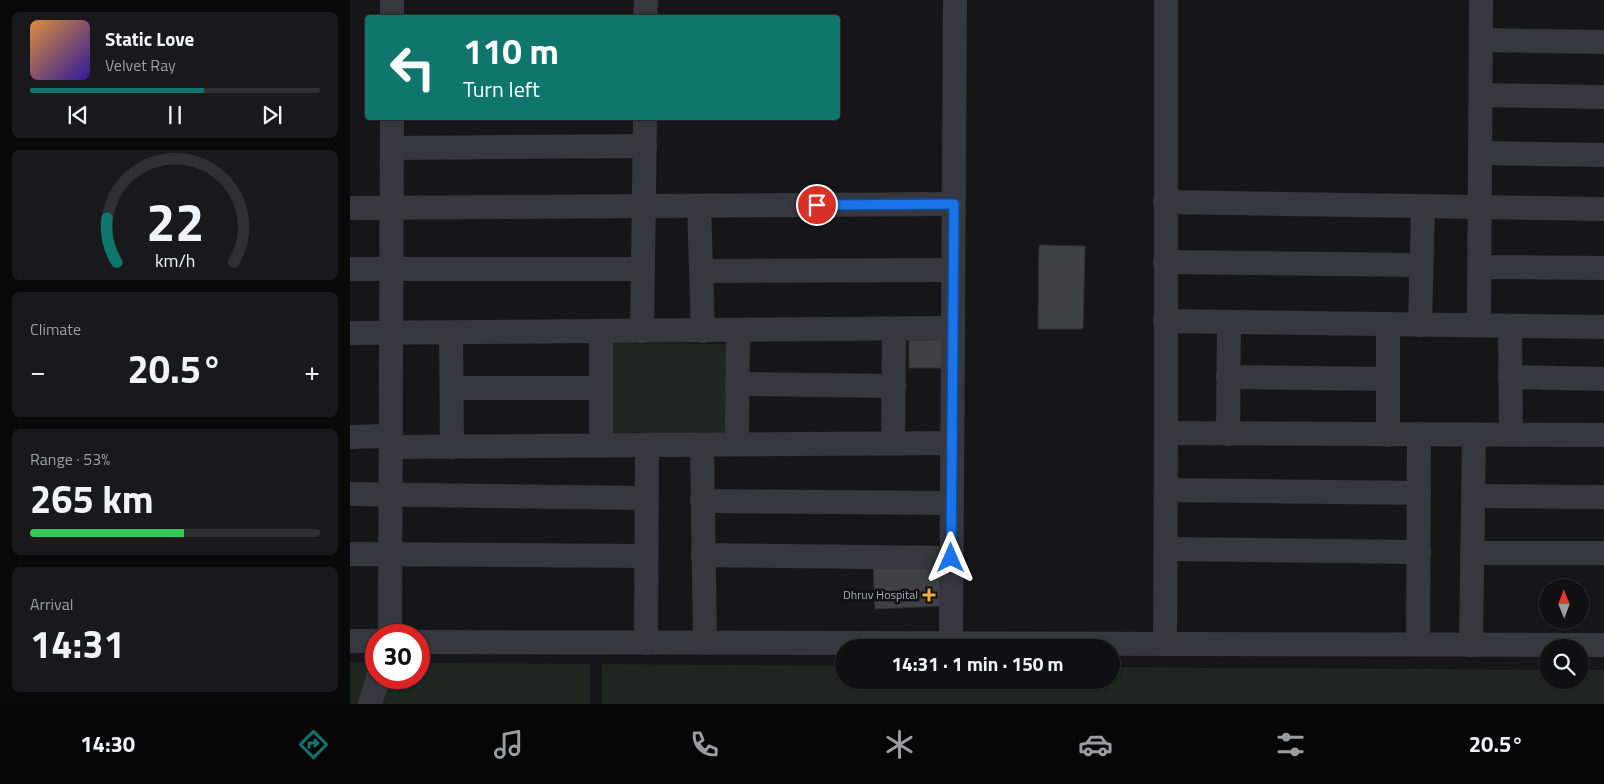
<!DOCTYPE html>
<html lang="en">
<head>
<meta charset="utf-8">
<style>
  body { margin:0; font-family:"Titillium Web",sans-serif; background:#19191b; color:#f1f3f6; height:100vh; display:flex; flex-direction:column; font-size:19px; white-space:nowrap }
  * { box-sizing:border-box; margin:0 }
  p { font-size:16px; color:#9c9d9f }
  .icon { flex:none; width:28px; height:28px; fill:none; stroke:currentColor; stroke-width:2; stroke-linecap:round; stroke-linejoin:round }
  .map { position:relative; flex:1; overflow:hidden }
  .side { display:flex; flex-direction:column; gap:12px; padding:12px; background:#09090a; width:350px }
  .side>* { flex:none }
  .top-card { position:absolute; left:15px; top:15px; width:475px; height:105px; border-radius:5px; box-shadow:0 1px 4px #0004,0 0 0 1px #303032; background:#0f766e; color:#fff; overflow:hidden }
  .needle { width:32px; rotate:359deg }
  .controls { position:absolute; left:1189px; top:579px; display:grid; gap:10px }
  .controls a { display:grid; place-items:center; width:50px; height:50px; border-radius:50%; background:#101012; box-shadow:0 1px 4px #0004,0 0 0 1px #303032; font-size:25px }
  .speed { position:absolute; left:15px; top:624px; display:flex; gap:10px; font-size:25px; font-weight:700; text-align:center }
  .speed>* { display:grid; place-content:center; width:65px; height:65px; border-radius:50%; background:#101012; box-shadow:0 1px 4px #0004,0 0 0 1px #303032; line-height:1 }
  .speed .limit { border:8px solid #d22; background:#fff; color:#111 }
  .pin { position:absolute; display:grid; place-items:center; width:42px; height:42px; color:#fff; margin:-21px; border:2px solid #fff; border-radius:50%; box-shadow:0 1px 5px #0007 }
  .me { position:absolute; width:55px; margin:-28px; rotate:0deg; stroke-linejoin:round; filter:drop-shadow(0 0 4px #0008) }
  .turn { display:flex; align-items:center; gap:18px; height:105px; padding:0 15px; font-size:22px }
  .turn .icon { width:65px; height:65px; stroke-width:2.5 }
  .turn b { display:block; font-size:35px; line-height:42px }
  .big { font-size:38px; font-weight:700; line-height:1.1 }
  .side .tile { flex:1; display:flex; flex-direction:column; justify-content:center; gap:8px; min-width:0; padding:0 18px; border-radius:8px; background:#19191b }
  .side .dial { align-items:center; gap:0 }
  .dial svg { height:130px; overflow:visible; fill:none; stroke:#303032; stroke-width:7; stroke-linecap:round; text-anchor:middle }
  .dial text { fill:#f1f3f6; stroke:none }
  .song { display:flex; align-items:center; gap:15px }
  .cover { width:60px; height:60px; border-radius:8px; background:linear-gradient(135deg,hsl(30 70% 55%),hsl(250 70% 35%)) }
  .played { height:5px; border-radius:2px; background:linear-gradient(90deg,#0f766e 60%,#303032 60%) }
  .keys { display:flex; justify-content:space-around; direction:ltr }
  .heat { display:flex; justify-content:space-between; align-items:center; font-size:28px; direction:ltr }
  .charge { height:8px; border-radius:4px; background:linear-gradient(90deg,#34c759 53%,#303032 0) }
  .trip { position:absolute; left:485px; top:639px; width:285px; height:50px; border-radius:25px; background:#101012; box-shadow:0 1px 4px #0004,0 0 0 1px #303032; font-weight:700; line-height:50px; text-align:center }
  .tabs { display:flex; height:80px; justify-content:space-around; align-items:center; background:#060607; color:#9c9d9f }
  .tabs .icon { width:35px; height:35px }
  .tabs .current { color:#0f766e }
  .tabs b { font-size:22px; color:#f1f3f6 }
  main { display:flex; flex:1; min-height:0 }
  .map>svg:first-child { display:block }
  .green { fill:#1e261f }
  .building { fill:#404145; stroke:#303034 }
  .lines { fill:none; stroke-linecap:round; stroke-linejoin:round }
  .minor { stroke:#37383d; stroke-width:24 }
  .route-casing { stroke:#114b97; stroke-width:12 }
  .route { stroke:#1a73e8; stroke-width:9 }
  .poi-dot { fill:#f2b134; stroke:#111113; stroke-width:2 }
  .labels { text-anchor:middle; stroke-width:5; stroke-linejoin:round; paint-order:stroke }
  .poi-label { font-size:12px; fill:#a8adb8; stroke:#111113; text-anchor:end }
</style>
</head>
<body>
<main>
<section class="side">
<div class="tile">
<div class="song"><i class="cover"></i><div><b>Static Love</b><p>Velvet Ray</p></div></div>
<div class="played"></div>
<div class="keys"><svg class="icon" aria-label="previous" viewBox="0 0 24 24"><path d="M18 5L8 12l10 7zM5 5v14"/></svg><svg class="icon" aria-label="pause" viewBox="0 0 24 24"><path d="M8 5v14M16 5v14"/></svg><svg class="icon" aria-label="next" viewBox="0 0 24 24"><path d="M6 5l10 7-10 7zM19 5v14"/></svg></div>
</div>
<div class="tile dial"><svg viewBox="0 0 100 80">
<path d="M14 69A42 42 0 1 1 86 69"/>
<path d="M14 69A42 42 0 0 1 8 42" stroke="#0f766e"/>
<text x="50" y="56" font-size="32" font-weight="700">22</text>
<text x="50" y="72" font-size="11">km/h</text>
</svg></div>
<div class="tile"><p>Climate</p>
<div class="heat"><a>−</a><b class="big">20.5°</b><a>+</a></div>
</div>
<div class="tile"><p>Range · 53%</p><b class="big">265 km</b><div class="charge"></div></div>
<div class="tile"><p>Arrival</p><b class="big">14:31</b></div>
</section>
<div class="map">
<svg width="1254" height="704" viewBox="0 0 1254 704">
  <rect width="100%" height="100%" fill="#161618"/>
  <g class="green">
    <path d="M261 343 378 344 377 439 261 438Z"/>
    <path d="M0 662 26 663V678H69V663L240 664V704H0Z"/>
    <path d="M252 664 494 666V680H761V667L1197 670 1198 680H1230V670H1254V704H252Z"/>
  </g>
  <g class="building">
    <path d="M689 245 735 246 733 329H688Z"/>
    <rect x="559" y="340" width="40" height="28"/>
    <path d="M593 560 595 606 525 609 523 563Z"/>
  </g>
  <g class="lines">
    <g class="minor">
      <path d="M42 18V0"/>
      <path d="M295 18 296 0"/>
      <path d="M1131 40 1254 42"/>
      <path d="M1131 95 1254 97"/>
      <path d="M42 148 295 146"/>
      <path d="M1130 153 1254 155"/>
      <path d="M815 202 1254 209"/>
      <path d="M349 206 353 331"/>
      <path d="M0 208 603 204"/>
      <path d="M815 262 1071 265"/>
      <path d="M1130 267 1254 268"/>
      <path d="M0 269H293"/>
      <path d="M351 271 603 270"/>
      <path d="M815 321 1254 327"/>
      <path d="M1038 324V435"/>
      <path d="M1070 325 1073 206"/>
      <path d="M1129 325 1131 0"/>
      <path d="M1160 326 1161 435"/>
      <path d="M292 331 295 118"/>
      <path d="M0 333 603 328"/>
      <path d="M101 333 102 447"/>
      <path d="M878 377 1038 379"/>
      <path d="M1160 377 1254 379"/>
      <path d="M387 384 544 386"/>
      <path d="M102 388H251"/>
      <path d="M816 433 1254 435"/>
      <path d="M878 434 879 322"/>
      <path d="M0 437 41 436"/>
      <path d="M543 443 544 329"/>
      <path d="M387 444 388 330"/>
      <path d="M251 445V332"/>
      <path d="M352 445 355 643"/>
      <path d="M41 447 602 443"/>
      <path d="M816 490 1069 493"/>
      <path d="M0 494 296 498"/>
      <path d="M1123 496 1254 497"/>
      <path d="M352 501 601 503"/>
      <path d="M816 549 1069 552"/>
      <path d="M1122 553H1254"/>
      <path d="M0 554 296 556"/>
      <path d="M353 555 601 558"/>
      <path d="M40 635 42 118"/>
      <path d="M0 641H26"/>
      <path d="M69 642 1254 645"/>
      <path d="M296 643 297 445"/>
      <path d="M601 644 605 0"/>
      <path d="M815 644 816 433V0"/>
      <path d="M1068 644 1069 435"/>
      <path d="M1121 645 1124 435"/>
      <path d="M20 704 28 678"/>
    </g>
  </g>
  <g class="lines">
    <defs>
      <path id="route" d="M467 205 604 204 601 558"/>
    </defs>
    <use href="#route" class="route-casing"/>
    <use href="#route" class="route"/>
  </g>
  <path class="poi-dot" d="M576.5 587.5h5v5h5v5h-5v5h-5v-5h-5v-5h5z"/>
  <g class="labels">
    <g class="poi-label">
      <text x="568" y="599">Dhruv Hospital</text>
    </g>
  </g>
</svg>
<div class="controls">
<a><svg class="needle" viewBox="-14 -14 28 28"><path d="M0-13l5 13h-10z" fill="#e53935"/><path d="M0 13l5-13h-10z" fill="#9c9d9f"/></svg></a>
<a><svg class="icon" aria-label="search" viewBox="0 0 24 24"><circle cx="10" cy="10" r="6"/><path d="M15 15l6 6"/></svg></a>
</div>
<div class="speed"><div class="limit">30</div></div>
<div class="pin" style="left:467px;top:205px;background:#d93025"><svg class="icon" aria-label="arrive" viewBox="0 0 24 24"><path d="M6 21V4h12l-3 4 3 4H6"/></svg></div>
<svg class="me" style="left:601px;top:558px" viewBox="-20 -20 40 40"><path d="M0-17L14 15 0 8-14 15z" fill="#1a73e8" stroke="#fff" stroke-width="4"/></svg>
<div class="trip">14:31 · 1 min · 150 m</div>
<div class="top-card">
<div class="turn"><svg class="icon" aria-label="left" viewBox="0 0 24 24"><path d="M17 20v-9H6M10 6l-5 5 5 5"/></svg><div><b>110 m</b>Turn left</div></div>
</div>
</div>
</main>
<nav class="tabs">
<b>14:30</b>
<svg class="icon current" aria-label="directions" viewBox="0 0 24 24"><path d="M12 3l9 9-9 9-9-9zM9 14v-3h6M13 9l2 2-2 2"/></svg>
<svg class="icon" aria-label="music" viewBox="0 0 24 24"><path d="M9 18V5l10-2v13"/><circle cx="6" cy="18" r="3"/><circle cx="16" cy="16" r="3"/></svg>
<svg class="icon" aria-label="phone" viewBox="0 0 24 24"><path d="M5 4h4l2 5-3 2q2 4 5 5l2-3 5 2v4C11 20 4 13 5 4z"/></svg>
<svg class="icon" aria-label="climate" viewBox="0 0 24 24"><path d="M12 3v18M4 7l16 10M4 17L20 7"/></svg>
<svg class="icon" aria-label="car" viewBox="0 0 24 24"><path d="M5 17H2v-5l4-1 3-4h7l3 4 3 1v5h-3M9 17h6M6 11h13"/><circle cx="7" cy="17" r="2"/><circle cx="17" cy="17" r="2"/></svg>
<svg class="icon" aria-label="filters" viewBox="0 0 24 24"><path d="M4 7h16M4 17h16"/><circle cx="9" cy="7" r="2"/><circle cx="15" cy="17" r="2"/></svg>
<b>20.5°</b>
</nav>
</body>
</html>
